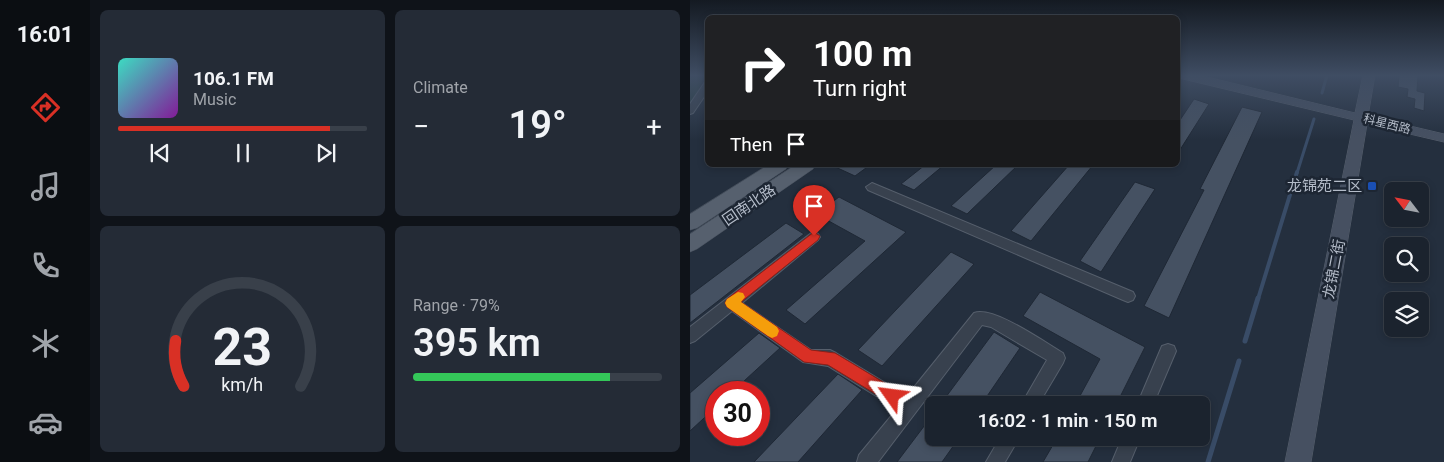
<!DOCTYPE html>
<html lang="en">
<head>
<meta charset="utf-8">
<style>
  body { margin:0; font-family:Roboto,"Noto Sans SC",sans-serif; background:#242b36; color:#f1f3f6; height:100vh; display:flex; flex-direction:column; font-size:19px; white-space:nowrap }
  * { box-sizing:border-box; margin:0 }
  p { font-size:16px; color:#a0a4aa }
  .icon { flex:none; width:28px; height:28px; fill:none; stroke:currentColor; stroke-width:2; stroke-linecap:round; stroke-linejoin:round }
  .map { position:relative; flex:1; overflow:hidden }
  .panel { display:flex; flex-direction:column; gap:10px; padding:10px; background:#0f1319; width:600px }
  .panel>* { flex:none }
  .banner { position:absolute; left:15px; top:15px; width:475px; height:152px; border-radius:8px; box-shadow:0 2px 8px #0003,0 0 0 1px #39404a; background:#202124; color:#fff; overflow:hidden }
  .needle { width:32px; rotate:302deg }
  .buttons { position:absolute; left:694px; top:182px; display:grid; gap:10px }
  .buttons a { display:grid; place-items:center; width:45px; height:45px; border-radius:8px; background:#1b232e; box-shadow:0 2px 8px #0003,0 0 0 1px #39404a; font-size:25px }
  .speed { position:absolute; left:15px; top:381px; display:flex; gap:10px; font-size:25px; font-weight:700; text-align:center }
  .speed>* { display:grid; place-content:center; width:65px; height:65px; border-radius:50%; background:#1b232e; box-shadow:0 2px 8px #0003,0 0 0 1px #39404a; line-height:1 }
  .speed .limit { border:8px solid #d22; background:#fff; color:#111 }
  .pin { position:absolute; display:grid; place-items:center; width:42px; height:42px; color:#fff; margin:-51px -21px; border-radius:50% 50% 50% 0; rotate:-45deg; box-shadow:0 0 5px #0007 }
  .pin .icon { rotate:45deg }
  .me { position:absolute; width:55px; margin:-28px; rotate:301deg; stroke-linejoin:round; filter:drop-shadow(0 0 4px #0008) }
  .turn { display:flex; align-items:center; gap:18px; height:105px; padding:0 25px; font-size:22px }
  .turn .icon { width:65px; height:65px; stroke-width:2.5 }
  .turn b { display:block; font-size:35px; line-height:42px }
  .then { display:flex; align-items:center; height:48px; padding:0 25px; background:#0003; gap:10px; font-size:19px }
  .big { font-size:38px; font-weight:600; line-height:1.1 }
  .panel .card { flex:1; display:flex; flex-direction:column; justify-content:center; gap:8px; min-width:0; padding:0 18px; border-radius:8px; background:#242b36 }
  .panel .dial { align-items:center; gap:0 }
  .dial svg { height:130px; overflow:visible; fill:none; stroke:#39404a; stroke-width:7; stroke-linecap:round; text-anchor:middle }
  .dial text { fill:#f1f3f6; stroke:none }
  .song { display:flex; align-items:center; gap:15px }
  .cover { width:60px; height:60px; border-radius:8px; background:linear-gradient(135deg,hsl(170 70% 55%),hsl(290 70% 35%)) }
  .played { height:5px; border-radius:2px; background:linear-gradient(90deg,#d93025 85%,#39404a 85%) }
  .keys { display:flex; justify-content:space-around; direction:ltr }
  .heat { display:flex; justify-content:space-between; align-items:center; font-size:28px; direction:ltr }
  .charge { height:8px; border-radius:4px; background:linear-gradient(90deg,#34c759 79%,#39404a 0) }
  .panel .tiles { flex:1; display:grid; gap:10px; grid-template-columns:repeat(2,1fr) }
  .trip { position:absolute; left:235px; top:396px; width:285px; height:50px; border-radius:8px; background:#1b232e; box-shadow:0 2px 8px #0003,0 0 0 1px #39404a; font-weight:600; line-height:50px; text-align:center }
  main { display:flex; flex:1; min-height:0 }
  .tabs { display:flex; flex-direction:column; width:90px; justify-content:space-around; align-items:center; background:#0b0e12; color:#a0a4aa }
  .tabs .icon { width:35px; height:35px }
  .tabs .active { color:#d93025 }
  .tabs b { font-size:22px; color:#f1f3f6 }
  .map>svg:first-child { display:block }
  .green { fill:#263c3f }
  .lines { fill:none; stroke-linecap:round; stroke-linejoin:round }
  .stream-far2 { stroke:#394c67; stroke-width:3 }
  .stream-far1 { stroke:#394c67; stroke-width:4 }
  .stream { stroke:#394c67; stroke-width:5 }
  .building { fill:#455162; stroke:#1f2835 }
  .street-casing { stroke:#565f6c; stroke-width:2 }
  .secondary-casing { stroke:#565f6c; stroke-width:1 }
  .primary-casing { stroke:#414a57; stroke-width:1 }
  .street { fill:#38414e; fill-rule:evenodd }
  .secondary { fill:#465061; fill-rule:evenodd }
  .primary { fill:#56606e; fill-rule:evenodd }
  .route { fill:#d93025; stroke:#8d1f18 }
  .slow { fill:#f59e0b }
  .transit-dot { fill:#1a4fb4; stroke:#1d2633; stroke-width:2 }
  .labels { text-anchor:middle; stroke-width:5; stroke-linejoin:round; paint-order:stroke }
  .far-street-label { font-size:12px; fill:#b4bcc9; stroke:#1d2633 }
  .poi-label { font-size:15px; fill:#b4bcc9; stroke:#1d2633; text-anchor:end }
  .street-label { font-size:15px; fill:#b4bcc9; stroke:#1d2633 }
</style>
</head>
<body>
<main>
<nav class="tabs">
<b>16:01</b>
<svg class="icon active" aria-label="directions" viewBox="0 0 24 24"><path d="M12 3l9 9-9 9-9-9zM9 14v-3h6M13 9l2 2-2 2"/></svg>
<svg class="icon" aria-label="music" viewBox="0 0 24 24"><path d="M9 18V5l10-2v13"/><circle cx="6" cy="18" r="3"/><circle cx="16" cy="16" r="3"/></svg>
<svg class="icon" aria-label="phone" viewBox="0 0 24 24"><path d="M5 4h4l2 5-3 2q2 4 5 5l2-3 5 2v4C11 20 4 13 5 4z"/></svg>
<svg class="icon" aria-label="climate" viewBox="0 0 24 24"><path d="M12 3v18M4 7l16 10M4 17L20 7"/></svg>
<svg class="icon" aria-label="car" viewBox="0 0 24 24"><path d="M5 17H2v-5l4-1 3-4h7l3 4 3 1v5h-3M9 17h6M6 11h13"/><circle cx="7" cy="17" r="2"/><circle cx="17" cy="17" r="2"/></svg>
</nav>
<section class="panel">
<div class="tiles">
<div class="card">
<div class="song"><i class="cover"></i><div><b>106.1 FM</b><p>Music</p></div></div>
<div class="played"></div>
<div class="keys"><svg class="icon" aria-label="previous" viewBox="0 0 24 24"><path d="M18 5L8 12l10 7zM5 5v14"/></svg><svg class="icon" aria-label="pause" viewBox="0 0 24 24"><path d="M8 5v14M16 5v14"/></svg><svg class="icon" aria-label="next" viewBox="0 0 24 24"><path d="M6 5l10 7-10 7zM19 5v14"/></svg></div>
</div>
<div class="card"><p>Climate</p>
<div class="heat"><a>−</a><b class="big">19°</b><a>+</a></div>
</div>
<div class="card dial"><svg viewBox="0 0 100 80">
<path d="M14 69A42 42 0 1 1 86 69"/>
<path d="M14 69A42 42 0 0 1 9 41" stroke="#d93025"/>
<text x="50" y="56" font-size="32" font-weight="700">23</text>
<text x="50" y="72" font-size="11">km/h</text>
</svg></div>
<div class="card"><p>Range · 79%</p><b class="big">395 km</b><div class="charge"></div></div>
</div>
</section>
<div class="map">
<svg width="754" height="462" viewBox="0 0 754 462">
  <rect width="100%" height="100%" fill="#242f3e"/>
  <path class="green" d="M0 75H15L7 93 0 103Z"/>
  <g class="lines">
    <g class="stream-far2">
      <path d="M632 93 637 75"/>
      <path d="M607 173 624 119"/>
    </g>
    <path class="stream-far1" d="M568 299 607 172"/>
    <g class="stream">
      <path d="M555 341 568 298"/>
      <path d="M518 462 549 361"/>
    </g>
  </g>
  <g class="building">
    <path d="M709 75H728L727 91 735 93 734 111 724 108 725 99 717 97 718 89 708 87Z"/>
    <path d="M504 99 519 104 488 153V123Z"/>
    <path d="M552 107 572 112 479 318 454 306 514 190 510 189Z"/>
    <path d="M141 165H180L165 176Z"/>
    <path d="M235 165H254L224 190 211 184Z"/>
    <path d="M306 165H328L277 214 261 206Z"/>
    <path d="M379 165H403L341 241 321 231Z"/>
    <path d="M445 182 465 189 411 272 390 261Z"/>
    <path d="M149 197 216 232 115 324 96 310 175 241 126 214Z"/>
    <path d="M96 223 114 234 0 323V295Z"/>
    <path d="M261 252 284 264 192 366 168 350Z"/>
    <path d="M350 292 455 347 426 405H385L410 359 333 316Z"/>
    <path d="M304 332 330 348 291 405H250Z"/>
    <path d="M69 333 90 348 42 392H26V407L0 431V393Z"/>
    <path d="M148 374 172 390 108 462H64Z"/>
    <path d="M244 413V438H269L252 462H207Z"/>
    <path d="M367 438H410L398 462H353Z"/>
  </g>
  <g class="lines">
    <defs>
      <g id="street">
        <path d="M15 82H18V91L3 113 0 114V104Z"/>
        <path d="M182 183 443 292 445 296 443 300 438 302 433 300 178 190 176 187Z"/>
        <path d="M124 232 128 234 130 237 128 240 52 303 121 350H140L146 353 217 396 284 313C304 306 354 342 373 353L375 358 373 363 348 405H331L357 360 301 327 292 325 188 462H167L169 455 207 409 138 366 113 362 42 311 5 341 0 343V327L120 234Z"/>
        <path d="M478 344 484 346 486 351 463 405H447L472 346Z"/>
        <path d="M310 438H329L315 462H296Z"/>
        <path d="M432 438H450L440 462H422Z"/>
      </g>
      <path id="secondary" d="M488 75H509L665 113 673 75H685L678 116 754 134V142L677 124 621 462H595L664 120 489 78Z"/>
      <g id="primary">
        <path d="M78 165H98L96 169 7 228 0 230V214Z"/>
        <path d="M105 165H125L123 169 7 249 0 252V234Z"/>
      </g>
    </defs>
    <use href="#street" class="street-casing"/>
    <use href="#secondary" class="secondary-casing"/>
    <use href="#primary" class="primary-casing"/>
    <use href="#street" class="street"/>
    <use href="#secondary" class="secondary"/>
    <use href="#primary" class="primary"/>
  </g>
  <linearGradient id="sky" x2="0" y2="1"><stop stop-color="#141a22"/><stop offset="0.54" stop-color="#3f4d63"/><stop offset="1" stop-color="#3f4d63" stop-opacity="0"/></linearGradient>
  <rect width="754" height="140" fill="url(#sky)"/>
  <path class="route" d="M124 232 130 236 128 240 51 302 121 350 145 353 208 391 210 396 208 401 202 404 197 401 138 365 114 362 37 307 35 303 37 299Z"/>
  <path class="slow" d="M48 292 53 293 55 297 51 302 87 327 89 331 87 336 82 338 78 336 37 307 35 303 37 299Z"/>
  <rect class="transit-dot" x="677" y="181" width="10" height="10" rx="2.5"/>
  <g class="labels">
    <g class="far-street-label">
      <text transform="translate(697 124) rotate(14)" y="4">科星西路</text>
    </g>
    <g class="poi-label">
      <text x="672" y="191">龙锦苑二区</text>
    </g>
    <g class="street-label">
      <text transform="translate(59 205) rotate(-34)" y="5">回南北路</text>
      <text transform="translate(644 269) rotate(-79)" y="5">龙锦二街</text>
    </g>
  </g>
</svg>
<div class="buttons">
<a><svg class="needle" viewBox="-14 -14 28 28"><path d="M0-13l5 13h-10z" fill="#e53935"/><path d="M0 13l5-13h-10z" fill="#a0a4aa"/></svg></a>
<a><svg class="icon" aria-label="search" viewBox="0 0 24 24"><circle cx="10" cy="10" r="6"/><path d="M15 15l6 6"/></svg></a>
<a><svg class="icon" aria-label="layers" viewBox="0 0 24 24"><path d="M12 4l9 5-9 5-9-5zM3 14l9 5 9-5"/></svg></a>
</div>
<div class="speed"><div class="limit">30</div></div>
<div class="pin" style="left:124px;top:236px;background:#d93025"><svg class="icon" aria-label="arrive" viewBox="0 0 24 24"><path d="M6 21V4h12l-3 4 3 4H6"/></svg></div>
<svg class="me" style="left:202px;top:396px" viewBox="-20 -20 40 40"><path d="M0-17L14 15 0 8-14 15z" fill="#d93025" stroke="#fff" stroke-width="4"/></svg>
<div class="trip">16:02 · 1 min · 150 m</div>
<div class="banner">
<div class="turn"><svg class="icon" aria-label="right" viewBox="0 0 24 24"><path d="M7 20v-9h11M14 6l5 5-5 5"/></svg><div><b>100 m</b>Turn right</div></div>
<div class="then">Then<svg class="icon" aria-label="arrive" viewBox="0 0 24 24"><path d="M6 21V4h12l-3 4 3 4H6"/></svg></div>
</div>
</div>
</main>
</body>
</html>
